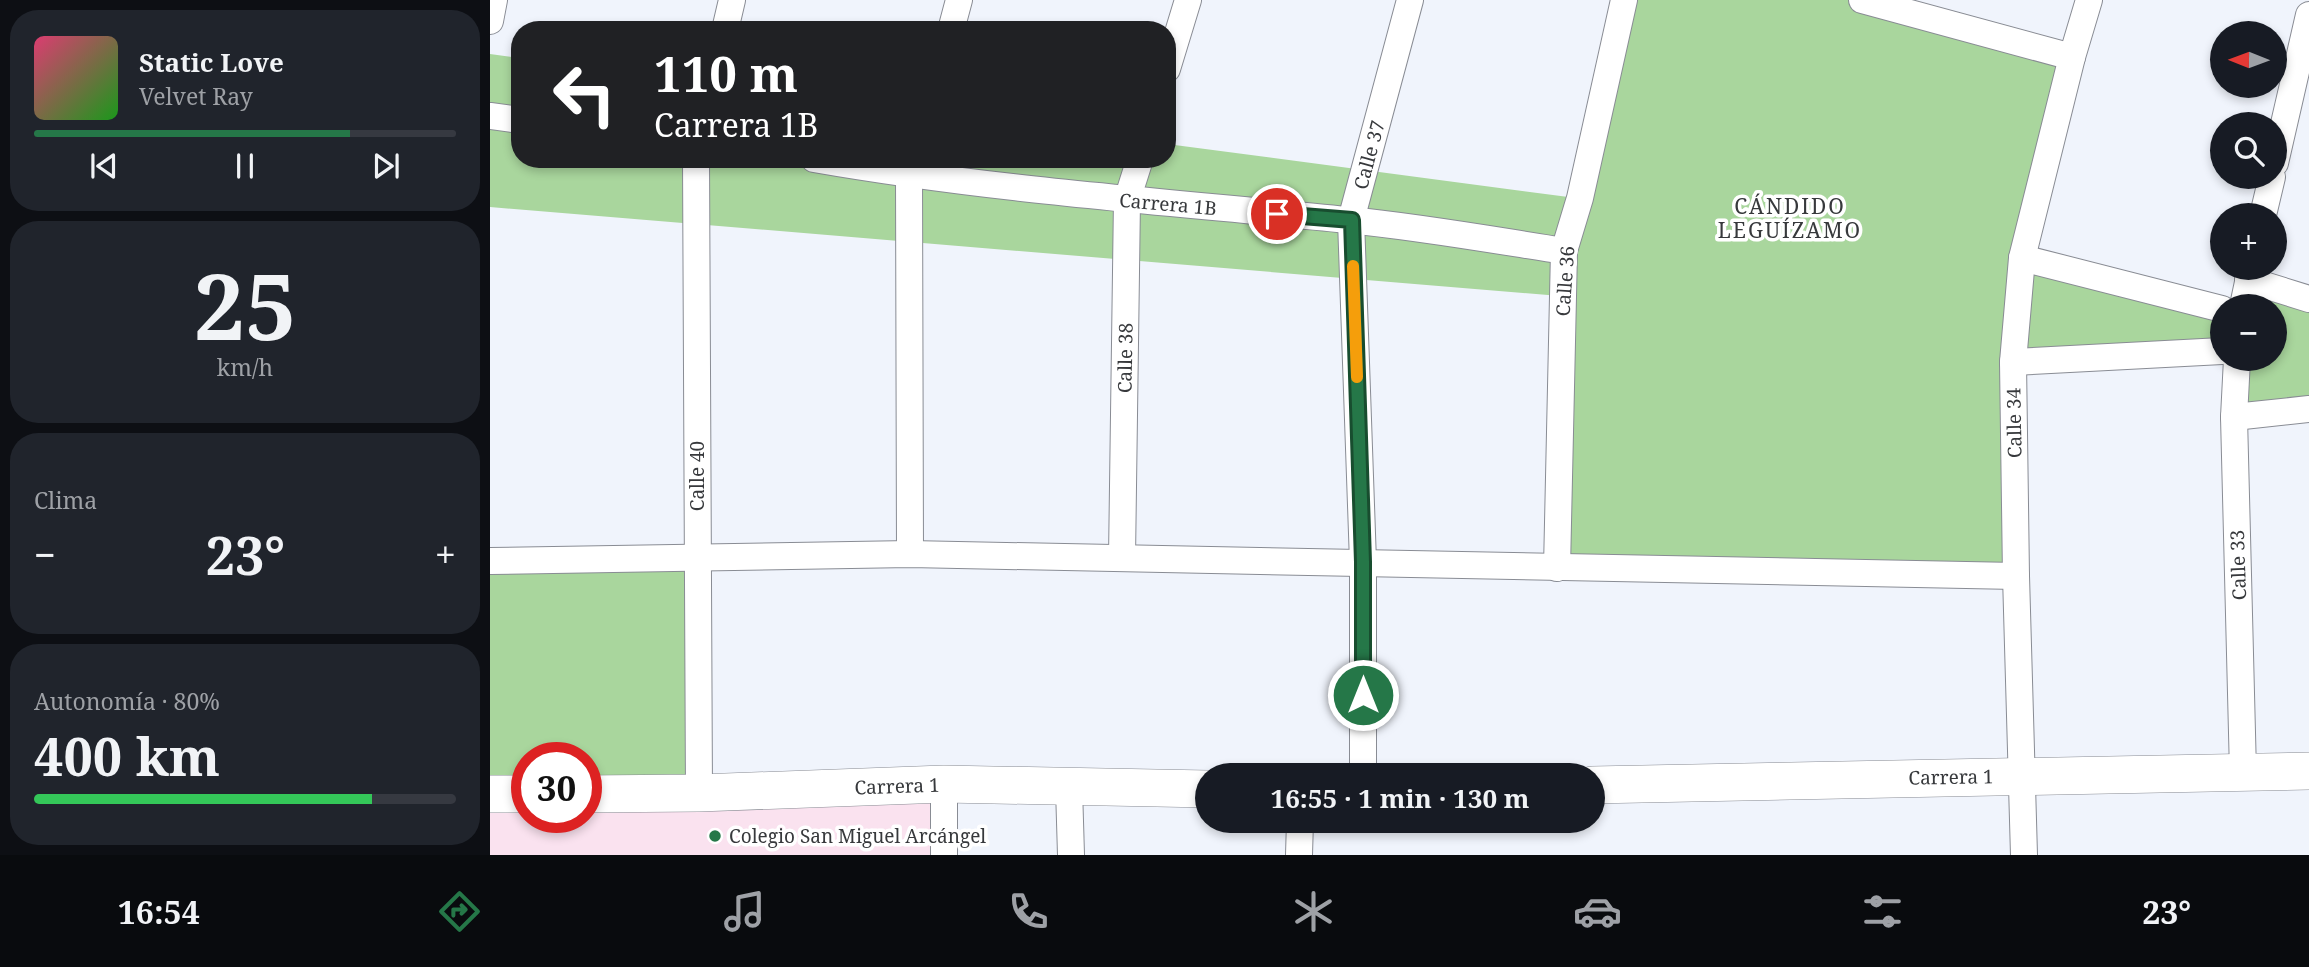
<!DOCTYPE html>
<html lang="es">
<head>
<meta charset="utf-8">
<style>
  body { margin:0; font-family:"Noto Serif",serif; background:#20242c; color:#f1f3f6; height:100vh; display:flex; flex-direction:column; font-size:26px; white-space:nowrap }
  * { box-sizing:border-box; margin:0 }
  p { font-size:23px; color:#9ea1a6 }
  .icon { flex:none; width:38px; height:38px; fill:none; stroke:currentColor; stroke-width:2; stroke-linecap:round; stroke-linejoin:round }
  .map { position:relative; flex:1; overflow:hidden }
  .side { display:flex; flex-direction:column; gap:10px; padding:10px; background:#0d0f14; width:490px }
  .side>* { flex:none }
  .hud { position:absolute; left:21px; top:21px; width:665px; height:147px; border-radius:28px; box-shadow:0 4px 10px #0003; background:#202124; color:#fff; overflow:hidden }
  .needle { width:46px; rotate:271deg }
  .controls { position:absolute; left:1720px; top:21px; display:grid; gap:14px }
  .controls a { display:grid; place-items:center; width:77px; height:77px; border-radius:50%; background:#171b24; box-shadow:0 4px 10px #0003; font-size:35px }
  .speed { position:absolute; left:21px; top:742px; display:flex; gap:14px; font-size:35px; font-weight:700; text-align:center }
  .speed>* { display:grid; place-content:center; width:91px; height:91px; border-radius:50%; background:#171b24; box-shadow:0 4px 10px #0003; line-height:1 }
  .speed .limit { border:10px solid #d22; background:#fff; color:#111 }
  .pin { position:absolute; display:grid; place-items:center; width:60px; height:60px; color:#fff; margin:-30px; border:4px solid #fff; border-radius:50%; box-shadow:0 2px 7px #0007 }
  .me { position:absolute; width:77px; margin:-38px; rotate:0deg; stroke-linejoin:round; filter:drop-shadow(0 0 5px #0008) }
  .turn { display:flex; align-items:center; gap:24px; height:147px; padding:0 28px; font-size:32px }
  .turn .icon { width:91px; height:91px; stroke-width:2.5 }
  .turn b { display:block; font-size:49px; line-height:60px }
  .big { font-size:52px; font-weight:700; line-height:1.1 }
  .side .widget { flex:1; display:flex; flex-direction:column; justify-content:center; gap:10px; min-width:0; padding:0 24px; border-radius:28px; background:#20242c }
  .side .dial { align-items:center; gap:0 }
  .dial b { font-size:91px; line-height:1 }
  .song { display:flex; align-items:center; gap:21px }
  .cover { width:84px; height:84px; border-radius:10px; background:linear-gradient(135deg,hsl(340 70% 55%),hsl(120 70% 35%)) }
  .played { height:7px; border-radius:4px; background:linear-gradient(90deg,#257748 75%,#363941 75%) }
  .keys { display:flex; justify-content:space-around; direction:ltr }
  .heat { display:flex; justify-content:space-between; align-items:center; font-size:38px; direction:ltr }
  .charge { height:10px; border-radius:5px; background:linear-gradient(90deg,#34c759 80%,#363941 0) }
  .trip { position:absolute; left:705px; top:763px; width:410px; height:70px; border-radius:35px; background:#171b24; box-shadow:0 4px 10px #0003; font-weight:700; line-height:70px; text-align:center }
  .tab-bar { display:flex; height:112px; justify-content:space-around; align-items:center; background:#090b0e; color:#9ea1a6 }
  .tab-bar .icon { width:49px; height:49px }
  .tab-bar .on { color:#257748 }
  .tab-bar b { font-size:32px; color:#f1f3f6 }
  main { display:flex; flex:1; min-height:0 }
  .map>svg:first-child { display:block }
  .education { fill:#fae2ef }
  .green { fill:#a9d69d }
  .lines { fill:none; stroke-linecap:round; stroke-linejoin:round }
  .street-casing { stroke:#898c94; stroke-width:28 }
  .secondary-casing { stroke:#898c94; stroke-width:38 }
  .street { stroke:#fff; stroke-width:26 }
  .secondary { stroke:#fff; stroke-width:37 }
  .route-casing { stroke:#184d2f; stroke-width:18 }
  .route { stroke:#257748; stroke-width:12 }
  .slow { stroke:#f59e0b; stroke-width:12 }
  .poi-dot { fill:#257748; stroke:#fff; stroke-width:2.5 }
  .labels { text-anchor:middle; stroke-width:7; stroke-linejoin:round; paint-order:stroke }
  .street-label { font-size:19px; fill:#37393c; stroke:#fff }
  .poi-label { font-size:19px; fill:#37393c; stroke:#fff; text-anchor:start }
  .neighbourhood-label { font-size:21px; letter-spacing:2px; fill:#37393c; stroke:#fff }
</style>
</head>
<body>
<main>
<section class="side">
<div class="widget">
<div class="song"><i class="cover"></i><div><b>Static Love</b><p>Velvet Ray</p></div></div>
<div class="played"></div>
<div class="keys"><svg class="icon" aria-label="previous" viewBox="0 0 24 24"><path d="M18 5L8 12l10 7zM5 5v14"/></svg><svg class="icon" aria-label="pause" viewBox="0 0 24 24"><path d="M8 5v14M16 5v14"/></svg><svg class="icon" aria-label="next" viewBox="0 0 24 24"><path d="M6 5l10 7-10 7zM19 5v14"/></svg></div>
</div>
<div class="widget dial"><b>25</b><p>km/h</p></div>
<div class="widget"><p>Clima</p>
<div class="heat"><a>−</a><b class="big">23°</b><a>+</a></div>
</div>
<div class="widget"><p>Autonomía · 80%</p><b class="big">400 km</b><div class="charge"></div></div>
</section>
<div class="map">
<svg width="1819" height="855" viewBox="0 0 1819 855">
  <rect width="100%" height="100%" fill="#f0f4fc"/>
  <path class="education" d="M451 790V855H0V797L37 796V817H96V794Z"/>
  <g class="green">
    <path d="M1134 0H1372L1582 57 1533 261 1732 312V348L1526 361 1525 569 1069 565 1070 296 0 207V54L30 58V159H677V144L1086 198Z"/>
    <path d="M1758 282 1819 301V408L1746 416V359H1785V306H1754Z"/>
    <path d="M208 558 209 790 96 794V758H37V796L0 797V561Z"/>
  </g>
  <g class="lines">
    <defs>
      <g id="street">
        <path d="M1372 0 1582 57"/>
        <path d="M0 21 4 0"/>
        <path d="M235 30 242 0"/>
        <path d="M461 30 469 0"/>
        <path d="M677 69 698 0"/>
        <path d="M0 116 30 120"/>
        <path d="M206 159 209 793"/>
        <path d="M324 159C501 190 680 202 858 220 931 227 1003 240 1074 251"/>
        <path d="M1785 163 1819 15"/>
        <path d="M1773 215 1782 177"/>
        <path d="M1532 258 1732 309"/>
        <path d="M1758 280 1819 299"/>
        <path d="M1753 306 1761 268"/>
        <path d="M1747 359 1744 417 1753 772"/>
        <path d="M1523 362 1732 351"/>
        <path d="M1744 417 1819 409"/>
        <path d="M420 554 419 176 423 161"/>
        <path d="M632 558 637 200 650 159"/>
        <path d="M0 561 420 554 1526 576"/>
        <path d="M1067 568 1074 251 1090 198 1134 0"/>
        <path d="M873 775V562L861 220 920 0"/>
        <path d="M579 788 581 855"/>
        <path d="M454 855V784"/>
        <path d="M809 855 810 821"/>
        <path d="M1534 855 1526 576 1523 362 1532 258 1582 57 1599 0"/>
      </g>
      <g id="secondary">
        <path d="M1102 785 1819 771"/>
        <path d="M0 794H37"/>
        <path d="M96 794 209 793 454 784 718 789"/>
      </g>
    </defs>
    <use href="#street" class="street-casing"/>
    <use href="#secondary" class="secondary-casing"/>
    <use href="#street" class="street"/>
    <use href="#secondary" class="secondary"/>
  </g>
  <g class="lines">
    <defs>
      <path id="route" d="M787 214 862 220 873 562V695"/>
    </defs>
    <use href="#route" class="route-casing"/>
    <use href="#route" class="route"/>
    <path class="slow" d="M863 266 867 377"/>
  </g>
  <circle class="poi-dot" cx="225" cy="836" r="7"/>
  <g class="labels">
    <g class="street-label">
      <text transform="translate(879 155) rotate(-75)" y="7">Calle 37</text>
      <text transform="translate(678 204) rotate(5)" y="7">Carrera 1B</text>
      <text transform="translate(1075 281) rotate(-86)" y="7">Calle 36</text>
      <text transform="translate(635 358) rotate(-89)" y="7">Calle 38</text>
      <text transform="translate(1524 423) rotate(-91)" y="7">Calle 34</text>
      <text transform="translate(207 476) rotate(-90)" y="7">Calle 40</text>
      <text transform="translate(1748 565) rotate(-92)" y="7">Calle 33</text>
      <text transform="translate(1461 777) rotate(-1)" y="7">Carrera 1</text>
      <text transform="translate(407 786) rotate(-2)" y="7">Carrera 1</text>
    </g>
    <g class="poi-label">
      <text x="239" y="843">Colegio San Miguel Arcángel</text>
    </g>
    <g class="neighbourhood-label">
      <text x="1300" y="214">CÁNDIDO<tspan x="1300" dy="24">LEGUÍZAMO</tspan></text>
    </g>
  </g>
</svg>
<div class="controls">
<a><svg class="needle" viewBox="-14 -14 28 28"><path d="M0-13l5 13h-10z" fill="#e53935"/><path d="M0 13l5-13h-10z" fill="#9ea1a6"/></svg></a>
<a><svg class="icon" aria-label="search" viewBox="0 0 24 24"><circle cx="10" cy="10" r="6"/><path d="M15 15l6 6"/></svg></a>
<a>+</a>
<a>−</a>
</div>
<div class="speed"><div class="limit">30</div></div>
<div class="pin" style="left:787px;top:214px;background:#d93025"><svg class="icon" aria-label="arrive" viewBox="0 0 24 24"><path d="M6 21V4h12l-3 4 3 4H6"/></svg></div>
<svg class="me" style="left:873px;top:695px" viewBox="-20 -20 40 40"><circle r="17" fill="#257748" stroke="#fff" stroke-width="3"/><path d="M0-11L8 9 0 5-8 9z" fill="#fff"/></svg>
<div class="trip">16:55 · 1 min · 130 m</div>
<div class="hud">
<div class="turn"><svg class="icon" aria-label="left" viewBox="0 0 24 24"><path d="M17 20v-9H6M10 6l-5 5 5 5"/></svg><div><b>110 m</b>Carrera 1B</div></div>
</div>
</div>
</main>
<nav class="tab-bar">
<b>16:54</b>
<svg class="icon on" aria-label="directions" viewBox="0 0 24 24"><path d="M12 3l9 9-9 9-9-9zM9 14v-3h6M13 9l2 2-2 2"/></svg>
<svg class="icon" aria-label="music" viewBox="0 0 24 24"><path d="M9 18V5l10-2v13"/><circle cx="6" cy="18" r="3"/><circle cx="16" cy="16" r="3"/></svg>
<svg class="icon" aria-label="phone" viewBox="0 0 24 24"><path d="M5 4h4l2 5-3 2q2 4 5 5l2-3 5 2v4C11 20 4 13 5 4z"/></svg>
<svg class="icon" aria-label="climate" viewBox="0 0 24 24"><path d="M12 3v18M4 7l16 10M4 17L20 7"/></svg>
<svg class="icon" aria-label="car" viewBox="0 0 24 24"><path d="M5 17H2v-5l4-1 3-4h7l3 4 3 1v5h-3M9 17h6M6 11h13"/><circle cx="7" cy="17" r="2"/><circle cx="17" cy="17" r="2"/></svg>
<svg class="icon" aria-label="filters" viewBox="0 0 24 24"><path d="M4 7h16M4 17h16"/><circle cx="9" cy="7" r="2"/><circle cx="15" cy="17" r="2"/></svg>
<b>23°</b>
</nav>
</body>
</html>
